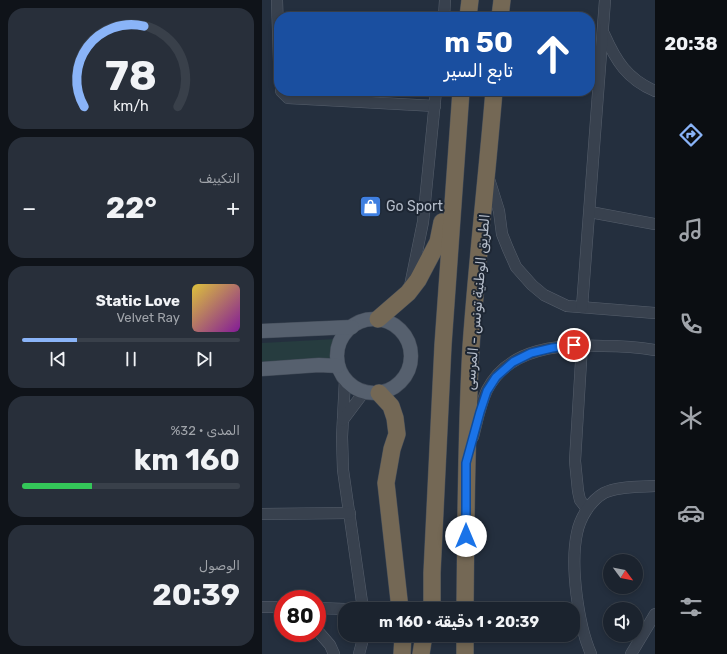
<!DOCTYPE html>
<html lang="ar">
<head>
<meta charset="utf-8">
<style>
  body { margin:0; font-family:Rubik,Vazirmatn,sans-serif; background:#282f3a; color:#f1f3f6; direction:rtl; height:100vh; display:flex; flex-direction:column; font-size:15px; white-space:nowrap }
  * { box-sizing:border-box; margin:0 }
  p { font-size:13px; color:#a0a4aa }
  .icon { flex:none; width:22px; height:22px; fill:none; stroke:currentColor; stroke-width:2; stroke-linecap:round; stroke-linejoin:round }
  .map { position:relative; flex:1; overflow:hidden; direction:ltr }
  .side { display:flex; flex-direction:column; gap:8px; padding:8px; background:#0f1319; width:262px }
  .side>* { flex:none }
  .top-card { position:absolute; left:12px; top:12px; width:321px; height:84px; border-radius:16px; box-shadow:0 2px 6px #0003,0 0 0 1px #39404a; direction:rtl; background:#1a4fa0; color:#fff; overflow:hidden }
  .needle { width:26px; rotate:122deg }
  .tools { position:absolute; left:341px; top:554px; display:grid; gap:8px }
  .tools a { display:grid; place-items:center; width:40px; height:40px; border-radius:50%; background:#1b232e; box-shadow:0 2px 6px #0003,0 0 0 1px #39404a; font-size:20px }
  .speed { position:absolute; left:12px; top:590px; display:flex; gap:8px; font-size:20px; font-weight:700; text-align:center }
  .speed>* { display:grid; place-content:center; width:52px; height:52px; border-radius:50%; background:#1b232e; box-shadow:0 2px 6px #0003,0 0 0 1px #39404a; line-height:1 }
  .speed .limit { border:6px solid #d22; background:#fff; color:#111 }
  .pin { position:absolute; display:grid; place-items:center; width:34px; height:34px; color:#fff; margin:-17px; border:2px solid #fff; border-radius:50%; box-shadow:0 1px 4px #0007 }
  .me { position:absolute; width:44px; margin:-22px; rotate:0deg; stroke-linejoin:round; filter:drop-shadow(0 0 3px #0008) }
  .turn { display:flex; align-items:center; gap:14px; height:84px; padding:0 16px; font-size:18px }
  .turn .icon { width:52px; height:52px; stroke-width:2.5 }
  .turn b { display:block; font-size:28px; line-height:34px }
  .big { font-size:30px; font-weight:700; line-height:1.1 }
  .side .card { flex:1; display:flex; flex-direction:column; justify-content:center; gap:6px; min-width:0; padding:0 14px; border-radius:16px; background:#282f3a }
  .side .dial { align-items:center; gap:0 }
  .dial svg { height:104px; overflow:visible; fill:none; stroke:#39404a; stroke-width:7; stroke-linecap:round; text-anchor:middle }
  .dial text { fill:#f1f3f6; stroke:none }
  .song { display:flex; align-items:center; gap:12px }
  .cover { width:48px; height:48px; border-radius:6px; background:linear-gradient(135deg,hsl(50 70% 55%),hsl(290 70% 35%)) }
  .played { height:4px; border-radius:2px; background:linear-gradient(90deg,#8ab4f8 25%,#39404a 25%) }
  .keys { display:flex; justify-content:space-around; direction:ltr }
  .heat { display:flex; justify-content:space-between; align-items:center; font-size:22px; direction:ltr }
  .charge { height:6px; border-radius:3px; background:linear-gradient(90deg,#34c759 32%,#39404a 0) }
  .trip { position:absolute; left:76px; top:602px; width:242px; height:40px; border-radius:16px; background:#1b232e; box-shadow:0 2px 6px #0003,0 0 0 1px #39404a; font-weight:700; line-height:40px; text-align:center; direction:rtl }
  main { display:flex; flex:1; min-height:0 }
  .dock { display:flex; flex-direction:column; width:72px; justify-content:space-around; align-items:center; background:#0b0e12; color:#a0a4aa }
  .dock .icon { width:28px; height:28px }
  .dock .selected { color:#8ab4f8 }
  .dock b { font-size:18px; color:#f1f3f6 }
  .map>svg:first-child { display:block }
  .green { fill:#263c3f }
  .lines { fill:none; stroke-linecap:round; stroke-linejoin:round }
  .minor-casing { stroke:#565f6c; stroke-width:12 }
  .major-casing { stroke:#414a57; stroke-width:15 }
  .highway-casing { stroke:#434c59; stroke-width:18 }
  .minor { stroke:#38414e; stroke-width:11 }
  .major { stroke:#56606e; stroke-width:14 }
  .highway { stroke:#746855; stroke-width:17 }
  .route-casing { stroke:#114b97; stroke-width:10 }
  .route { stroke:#1a73e8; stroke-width:7 }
  .labels { text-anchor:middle; stroke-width:4; stroke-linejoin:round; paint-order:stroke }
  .poi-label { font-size:14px; fill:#b4bcc9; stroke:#1d2633; text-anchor:start }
  .street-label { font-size:14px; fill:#b4bcc9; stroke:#1d2633 }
</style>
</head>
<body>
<main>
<nav class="dock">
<b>20:38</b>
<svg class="icon selected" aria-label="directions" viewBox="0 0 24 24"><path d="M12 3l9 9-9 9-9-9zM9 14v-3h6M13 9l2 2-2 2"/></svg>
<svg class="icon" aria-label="music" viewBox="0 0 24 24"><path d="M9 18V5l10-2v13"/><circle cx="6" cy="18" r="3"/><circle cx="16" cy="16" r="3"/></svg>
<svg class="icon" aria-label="phone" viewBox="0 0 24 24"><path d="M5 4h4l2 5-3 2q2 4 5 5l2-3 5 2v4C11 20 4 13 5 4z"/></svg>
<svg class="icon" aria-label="climate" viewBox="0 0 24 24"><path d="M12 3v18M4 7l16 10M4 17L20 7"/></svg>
<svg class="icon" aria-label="car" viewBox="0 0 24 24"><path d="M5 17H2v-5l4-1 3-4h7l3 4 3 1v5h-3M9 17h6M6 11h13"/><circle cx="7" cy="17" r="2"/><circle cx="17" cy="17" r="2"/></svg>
<svg class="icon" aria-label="filters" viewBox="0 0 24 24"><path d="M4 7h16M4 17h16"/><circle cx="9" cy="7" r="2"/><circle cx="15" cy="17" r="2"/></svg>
</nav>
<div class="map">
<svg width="393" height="654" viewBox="0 0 393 654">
  <rect width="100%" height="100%" fill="#242f3e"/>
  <path class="green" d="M74 339 75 362 0 366V343Z"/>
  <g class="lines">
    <defs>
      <g id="minor">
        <path d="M15 0 17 62"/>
        <path d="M182 17 183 0"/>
        <path d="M342 34C354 61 365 79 393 91"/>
        <path d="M19 91 26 98 173 106"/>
        <path d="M227 179 237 211 240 234 246 249 254 267 270 285 282 295 305 306 393 313"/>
        <path d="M328 212 393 224"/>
        <path d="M148 286 161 222 174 91"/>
        <path d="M320 307 343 0"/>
        <path d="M320 345 313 461 316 491 318 500 325 509"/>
        <path d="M83 379 80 437 81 470 101 609"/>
        <path d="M81 420 102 392"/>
        <path d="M211 437C215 422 218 405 225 390 247 347 299 344 341 346 359 346 376 347 393 350"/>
        <path d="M0 514 88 513"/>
        <path d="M0 607H21"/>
        <path d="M55 608 83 609"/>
        <path d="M55 630 68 645 72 654"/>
        <path d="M97 654 102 635"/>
        <path d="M329 654C316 624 308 565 315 533 318 518 328 501 342 493 355 486 378 487 393 486"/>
        <path d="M369 654 393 614"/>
      </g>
      <g id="major">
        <circle cx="112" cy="356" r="37"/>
        <path d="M0 331 90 327"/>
        <path d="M0 369 57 365 76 366"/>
      </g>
      <g id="highway">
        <path d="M206 17 208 0"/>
        <path d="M238 17 240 0"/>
        <path d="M116 319 146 293 156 280 176 242 180 222"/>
        <path d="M117 393 129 406 133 418 135 434 130 449 124 483 138 609"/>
        <path d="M170 609V573L181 345 199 91"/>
        <path d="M203 609C204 521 204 434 209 347 215 261 225 176 232 91"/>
        <path d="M140 654 141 635"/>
        <path d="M159 654 162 635"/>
        <path d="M203 654V635"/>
      </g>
    </defs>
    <use href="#minor" class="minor-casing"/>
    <use href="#major" class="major-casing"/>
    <use href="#highway" class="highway-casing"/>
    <use href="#minor" class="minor"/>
    <use href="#major" class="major"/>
    <use href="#highway" class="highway"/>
  </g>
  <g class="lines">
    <defs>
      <path id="route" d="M204 536V463L218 412 225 391 234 377 251 362 269 353 290 348 312 345"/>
    </defs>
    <use href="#route" class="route-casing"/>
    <use href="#route" class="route"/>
  </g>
  <defs>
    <symbol id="shop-square" viewBox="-11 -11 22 22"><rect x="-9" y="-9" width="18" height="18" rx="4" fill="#3f7fe0" stroke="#1d2633"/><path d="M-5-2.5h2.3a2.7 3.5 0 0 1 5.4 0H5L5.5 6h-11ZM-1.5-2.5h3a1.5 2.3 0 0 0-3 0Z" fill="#fff"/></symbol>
  </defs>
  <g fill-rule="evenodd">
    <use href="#shop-square" x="96" y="194" width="25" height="25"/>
  </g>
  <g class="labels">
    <g class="poi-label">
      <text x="124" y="211">Go Sport</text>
    </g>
    <g class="street-label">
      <text transform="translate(215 302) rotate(-85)" y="5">الطريق الوطنية تونس - المرسى</text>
    </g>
  </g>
</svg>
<div class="tools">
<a><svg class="needle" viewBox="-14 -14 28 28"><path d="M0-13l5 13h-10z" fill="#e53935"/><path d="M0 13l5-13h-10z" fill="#a0a4aa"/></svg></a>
<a><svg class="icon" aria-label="sound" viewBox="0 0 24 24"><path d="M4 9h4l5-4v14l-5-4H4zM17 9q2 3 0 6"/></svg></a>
</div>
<div class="speed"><div class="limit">80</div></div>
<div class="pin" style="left:312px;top:345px;background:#d93025"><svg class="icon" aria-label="arrive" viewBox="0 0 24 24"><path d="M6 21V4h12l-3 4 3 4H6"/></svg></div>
<svg class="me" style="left:204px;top:536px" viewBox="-20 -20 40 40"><circle r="19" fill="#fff"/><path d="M0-13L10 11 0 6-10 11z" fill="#1a73e8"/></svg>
<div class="trip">20:39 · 1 دقيقة · 160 m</div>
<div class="top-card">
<div class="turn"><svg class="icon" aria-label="ahead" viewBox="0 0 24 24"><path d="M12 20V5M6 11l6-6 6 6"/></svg><div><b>50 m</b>تابع السير</div></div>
</div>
</div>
<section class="side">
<div class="card dial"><svg viewBox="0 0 100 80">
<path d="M14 69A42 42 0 1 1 86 69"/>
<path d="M14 69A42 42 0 0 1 60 7" stroke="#8ab4f8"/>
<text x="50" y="56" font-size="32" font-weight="700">78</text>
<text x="50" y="72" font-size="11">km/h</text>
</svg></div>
<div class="card"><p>التكييف</p>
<div class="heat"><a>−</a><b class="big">22°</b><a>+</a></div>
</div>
<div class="card">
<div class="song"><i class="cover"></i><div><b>Static Love</b><p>Velvet Ray</p></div></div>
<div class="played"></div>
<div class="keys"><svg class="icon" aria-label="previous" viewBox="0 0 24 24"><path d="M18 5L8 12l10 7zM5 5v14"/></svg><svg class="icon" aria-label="pause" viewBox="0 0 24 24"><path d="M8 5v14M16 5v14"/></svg><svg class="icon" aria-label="next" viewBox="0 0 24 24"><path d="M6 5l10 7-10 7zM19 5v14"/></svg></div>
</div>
<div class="card"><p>المدى · 32%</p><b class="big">160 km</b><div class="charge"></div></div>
<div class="card"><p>الوصول</p><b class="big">20:39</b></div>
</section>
</main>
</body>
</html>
